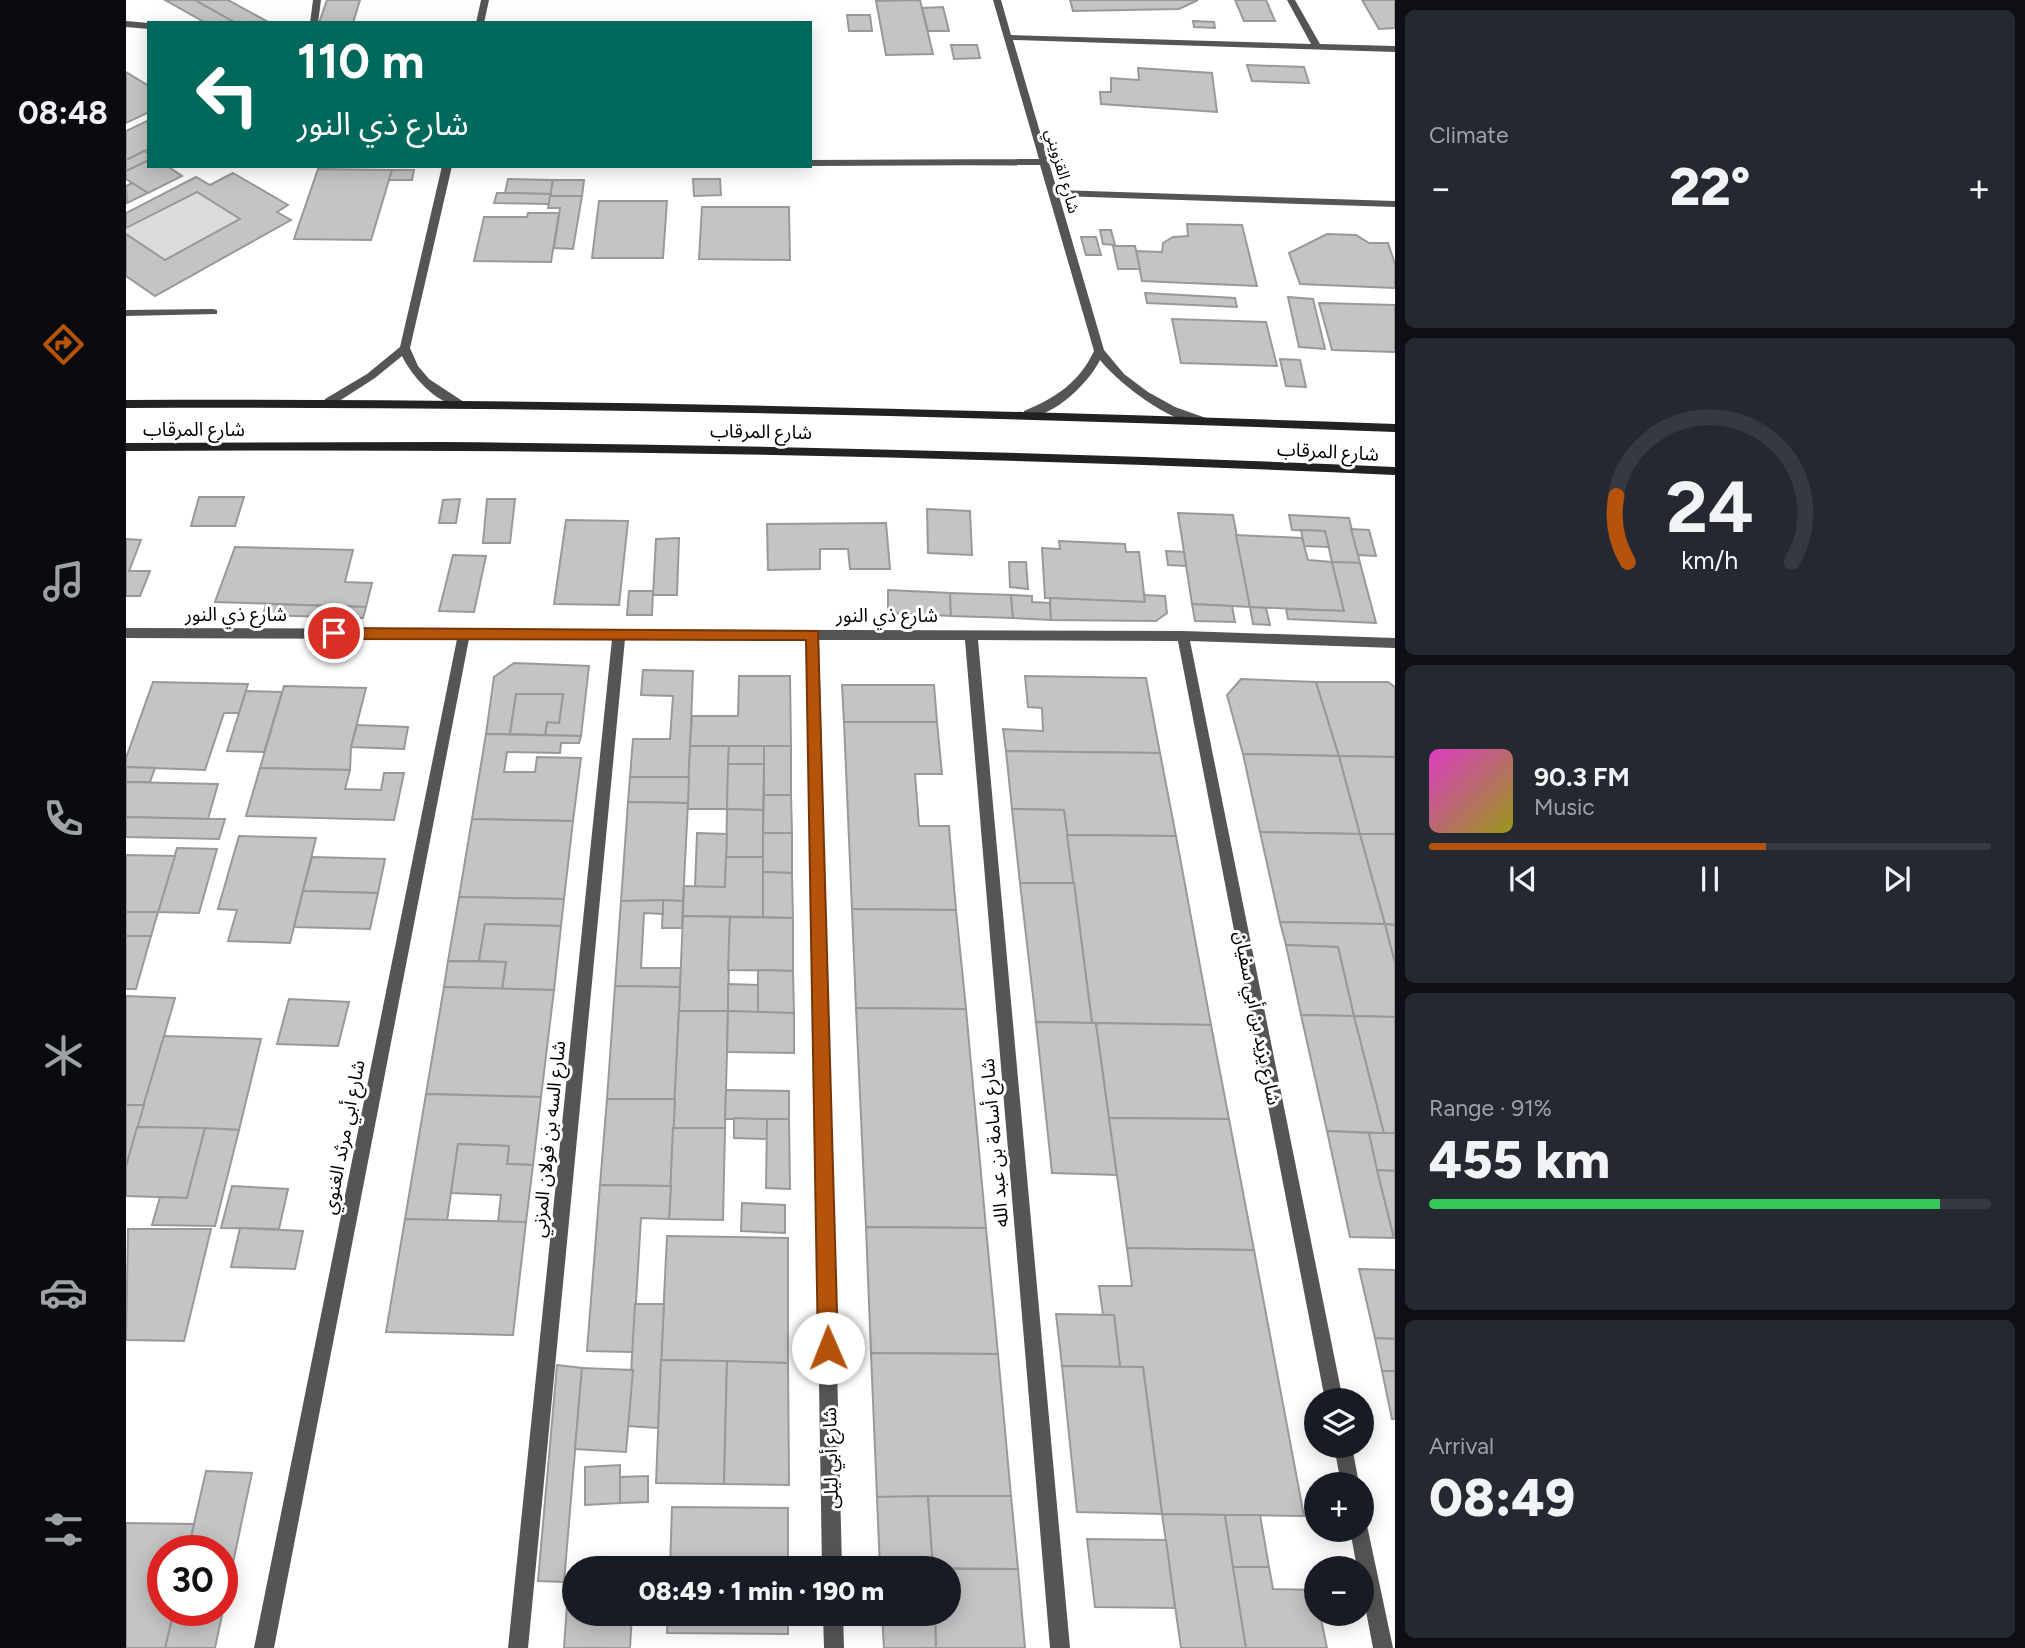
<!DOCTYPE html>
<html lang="en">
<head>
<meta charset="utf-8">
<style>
  body { margin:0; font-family:Figtree,"Noto Sans Arabic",sans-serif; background:#242831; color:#f1f3f6; height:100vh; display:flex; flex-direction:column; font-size:26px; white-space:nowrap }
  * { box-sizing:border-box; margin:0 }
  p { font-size:23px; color:#9ea1a6 }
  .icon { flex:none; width:38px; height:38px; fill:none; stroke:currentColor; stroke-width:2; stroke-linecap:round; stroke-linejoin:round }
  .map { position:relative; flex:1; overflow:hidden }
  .details { display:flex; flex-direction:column; gap:10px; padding:10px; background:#0d0f14; width:630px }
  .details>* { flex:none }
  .guide { position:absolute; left:21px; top:21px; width:665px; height:147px; border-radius:0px; box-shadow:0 4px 18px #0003; background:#00695c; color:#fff; overflow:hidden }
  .fabs { position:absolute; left:1178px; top:1388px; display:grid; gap:14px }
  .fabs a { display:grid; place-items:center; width:70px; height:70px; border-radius:50%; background:#171b24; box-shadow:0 4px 18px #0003; font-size:35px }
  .speed { position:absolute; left:21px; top:1535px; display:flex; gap:14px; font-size:35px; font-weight:700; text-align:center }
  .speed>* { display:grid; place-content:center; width:91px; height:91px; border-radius:50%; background:#171b24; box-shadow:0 4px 18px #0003; line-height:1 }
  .speed .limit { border:10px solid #d22; background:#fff; color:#111 }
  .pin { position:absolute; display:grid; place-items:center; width:60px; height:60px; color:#fff; margin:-30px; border:4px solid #fff; border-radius:50%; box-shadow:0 2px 7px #0007 }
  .me { position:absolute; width:77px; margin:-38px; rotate:359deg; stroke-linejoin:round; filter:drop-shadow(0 0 5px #0008) }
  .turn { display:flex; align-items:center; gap:24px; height:147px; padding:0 35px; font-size:32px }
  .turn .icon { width:91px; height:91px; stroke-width:2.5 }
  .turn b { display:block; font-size:49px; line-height:60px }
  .big { font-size:52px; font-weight:800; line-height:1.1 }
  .details .tile { flex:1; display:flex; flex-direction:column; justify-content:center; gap:10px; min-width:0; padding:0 24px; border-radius:10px; background:#242831 }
  .details .dial { align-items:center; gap:0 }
  .dial svg { height:182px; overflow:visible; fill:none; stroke:#363941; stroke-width:7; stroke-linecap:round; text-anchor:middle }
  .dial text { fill:#f1f3f6; stroke:none }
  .song { display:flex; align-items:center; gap:21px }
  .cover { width:84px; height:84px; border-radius:10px; background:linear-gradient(135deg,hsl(310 70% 55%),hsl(60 70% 35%)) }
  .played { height:7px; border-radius:4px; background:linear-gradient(90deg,#b45309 60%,#363941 60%) }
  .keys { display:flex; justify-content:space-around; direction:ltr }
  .heat { display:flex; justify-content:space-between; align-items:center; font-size:38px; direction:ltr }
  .charge { height:10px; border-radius:5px; background:linear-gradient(90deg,#34c759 91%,#363941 0) }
  .trip { position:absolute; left:436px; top:1556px; width:399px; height:70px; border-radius:35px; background:#171b24; box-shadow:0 4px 18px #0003; font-weight:800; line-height:70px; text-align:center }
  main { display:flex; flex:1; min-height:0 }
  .menu { display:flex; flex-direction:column; width:126px; justify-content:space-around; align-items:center; background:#090b0e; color:#9ea1a6 }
  .menu .icon { width:49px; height:49px }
  .menu .selected { color:#b45309 }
  .menu b { font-size:32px; color:#f1f3f6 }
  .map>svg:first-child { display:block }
  .green { fill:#dcdcdc }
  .building { fill:#c4c4c4; stroke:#999; stroke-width:2 }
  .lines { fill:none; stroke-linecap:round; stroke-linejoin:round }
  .lane { fill:#555; fill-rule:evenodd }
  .street { fill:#555; fill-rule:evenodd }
  .secondary { fill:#222; fill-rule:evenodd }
  .route { fill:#b45309; stroke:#753606; stroke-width:2 }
  .labels { text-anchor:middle; stroke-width:6; stroke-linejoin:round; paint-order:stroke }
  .far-street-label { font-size:16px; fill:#000; stroke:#fff }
  .street-label { font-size:19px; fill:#000; stroke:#fff }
</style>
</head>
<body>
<main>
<nav class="menu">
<b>08:48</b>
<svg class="icon selected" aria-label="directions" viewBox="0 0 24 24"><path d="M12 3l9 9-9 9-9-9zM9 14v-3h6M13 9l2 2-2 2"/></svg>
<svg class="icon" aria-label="music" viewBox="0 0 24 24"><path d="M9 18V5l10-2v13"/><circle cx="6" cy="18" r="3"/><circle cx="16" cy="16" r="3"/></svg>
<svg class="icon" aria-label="phone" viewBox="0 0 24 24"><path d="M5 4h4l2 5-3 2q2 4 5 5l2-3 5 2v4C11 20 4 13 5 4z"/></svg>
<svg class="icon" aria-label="climate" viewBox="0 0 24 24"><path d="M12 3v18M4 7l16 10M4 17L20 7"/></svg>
<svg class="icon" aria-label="car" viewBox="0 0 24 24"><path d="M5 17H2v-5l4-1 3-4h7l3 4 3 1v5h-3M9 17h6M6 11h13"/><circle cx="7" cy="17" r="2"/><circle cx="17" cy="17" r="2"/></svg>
<svg class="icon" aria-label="filters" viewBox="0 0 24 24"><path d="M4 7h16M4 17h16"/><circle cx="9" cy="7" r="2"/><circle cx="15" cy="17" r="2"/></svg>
</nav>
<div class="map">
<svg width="1269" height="1648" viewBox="0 0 1269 1648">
  <rect width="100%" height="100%" fill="#fff"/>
  <path class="green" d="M71 192 114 219 39 260 0 234V228Z"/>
  <g class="building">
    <path d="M39 0H69L110 23H80Z"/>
    <path d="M69 0H102L144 23H110Z"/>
    <path d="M201 0H234L227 23H193Z"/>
    <path d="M794 0 807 54 760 55 750 1Z"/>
    <path d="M944 0H1072L1053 9 947 11Z"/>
    <path d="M1109 0H1140L1149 21H1118Z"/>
    <path d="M1236 0H1269V28L1253 29Z"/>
    <path d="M817 7 823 31H802L796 8Z"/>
    <path d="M721 15H744L746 31H723Z"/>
    <path d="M1067 21 1088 22 1089 28 1068 27Z"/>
    <path d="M825 45H851L854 58 828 59Z"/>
    <path d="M1121 65 1178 67 1183 83 1126 81Z"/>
    <path d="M1012 68 1086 73 1091 112 975 104 974 92H985V78L1013 80Z"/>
    <path d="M0 72 23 86V112L0 123Z"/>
    <path d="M23 120V149L0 160V131Z"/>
    <path d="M18 151 23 154V160L0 171V160Z"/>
    <path d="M23 160V166H41L56 176 22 193 0 179V171Z"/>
    <path d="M192 169 266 170 245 240 168 239Z"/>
    <path d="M266 170H288L286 180H263Z"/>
    <path d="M107 173 162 205 151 212 165 220 29 296 0 276V234L39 260 114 219 71 192 0 228V213L70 177 84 185Z"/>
    <path d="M382 179 427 180 425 194 379 193Z"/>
    <path d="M567 179H594L595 195 568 196Z"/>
    <path d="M427 180H458L456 196H424Z"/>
    <path d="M6 183 22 193 1 203 0 186Z"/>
    <path d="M371 193H379L425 194 423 204 368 203Z"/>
    <path d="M424 196H456L447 249 428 248 434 208H422Z"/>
    <path d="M473 201H541L537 258H466Z"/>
    <path d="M576 207H663L664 260 573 259Z"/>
    <path d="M402 213H433L425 262 348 261 358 217H401Z"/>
    <path d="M1061 224 1116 225 1131 286 1016 281 1010 251 1036 252 1037 243 1047 237 1062 236Z"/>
    <path d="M974 230H985L989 245 977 244Z"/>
    <path d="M1201 234 1230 235 1243 243H1262L1269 264V288L1174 284 1163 253Z"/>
    <path d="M955 237H970L975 255H960Z"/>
    <path d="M987 246H1009L1014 269H992Z"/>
    <path d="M1019 293 1109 298 1111 307 1021 303Z"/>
    <path d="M1162 297 1187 299 1199 349 1173 347Z"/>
    <path d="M1193 303 1269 305V352L1206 350Z"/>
    <path d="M1046 319 1140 322 1151 366 1055 363Z"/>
    <path d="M1154 359 1174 360 1180 387 1160 386Z"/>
    <path d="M73 497H118L109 526H65Z"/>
    <path d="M334 499 330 523H313L317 500Z"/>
    <path d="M361 499H389L384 543H357Z"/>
    <path d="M801 509 844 511 846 555 802 553Z"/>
    <path d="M1052 513 1107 515 1124 607 1066 604Z"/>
    <path d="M1163 515 1223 518 1234 563 1206 562 1199 531 1166 530Z"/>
    <path d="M440 520 502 521 493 605 428 604Z"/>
    <path d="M760 523 764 569H724L722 549H694V569L642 570 641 524Z"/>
    <path d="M1225 529 1243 530 1250 556 1232 555Z"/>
    <path d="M1175 530 1199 531 1203 547 1178 546Z"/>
    <path d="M1110 535 1176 538 1182 560 1206 562 1218 611 1124 607Z"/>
    <path d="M553 538 551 595H527L530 539Z"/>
    <path d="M0 539 15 540 3 571H24L14 596H0Z"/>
    <path d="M933 541 999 544 1000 552H1013L1019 602 919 598 916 548 934 549Z"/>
    <path d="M109 547 227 550 219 582 246 583 240 607 89 602Z"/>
    <path d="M1040 551 1058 552 1060 566 1042 565Z"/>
    <path d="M327 555 360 556 348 612 313 611Z"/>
    <path d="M883 562H900L902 589 884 587Z"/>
    <path d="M1206 562 1234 563 1250 623 1162 619 1160 609 1218 611Z"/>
    <path d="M762 590 824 593 825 616 762 613Z"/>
    <path d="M503 591H527L526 615H501Z"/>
    <path d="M824 593 885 595 887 618 825 616Z"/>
    <path d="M885 595 906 596V602L924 603 925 620 887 618Z"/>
    <path d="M1018 595 1039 596 1041 613 1030 621 925 620 924 598 1019 602Z"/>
    <path d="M140 604 240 607 237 618 137 615Z"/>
    <path d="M1066 604 1106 606 1109 622 1069 621Z"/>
    <path d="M1124 607 1140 608 1144 625 1127 624Z"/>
    <path d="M388 663 463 666 455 736 419 735 421 722 433 723 437 694H390L384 734H360L368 677Z"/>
    <path d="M517 670 567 671 563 777H504L507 739H544L547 696 515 695Z"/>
    <path d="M613 676H664L665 746H564L566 716H612Z"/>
    <path d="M899 676 1020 678 1034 753 880 751 877 729 917 731 916 708 902 707Z"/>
    <path d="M1115 679 1190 682 1213 756 1117 754 1101 695Z"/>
    <path d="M27 682 122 684 113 713H98L79 770 0 767V758Z"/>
    <path d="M1190 682H1262L1269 687V757L1213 756Z"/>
    <path d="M716 685H808L811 722H718Z"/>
    <path d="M158 686 240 688 225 747 224 770 134 768Z"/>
    <path d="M120 691 156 692 138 752 101 751Z"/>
    <path d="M390 694H437L433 723 421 722 419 735 384 734Z"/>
    <path d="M718 722H811L816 774H789L793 826H823L830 910 726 909Z"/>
    <path d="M231 725 282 727 278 749 225 747Z"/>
    <path d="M360 734 455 736 453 743H435L434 753 381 752 378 772H409L411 757 455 758 447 821 346 819Z"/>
    <path d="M564 746H603L601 809H561Z"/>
    <path d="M603 746H638V764H602Z"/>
    <rect x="638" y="746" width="27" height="49"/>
    <path d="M880 751 1034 753 1050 836 941 835 938 810 886 809Z"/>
    <path d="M1117 754 1213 756 1234 834 1134 832Z"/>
    <path d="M1213 756 1269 757V834H1234Z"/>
    <path d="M602 764H638L637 810 601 809Z"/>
    <path d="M0 767 29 768 24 782H0Z"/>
    <path d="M134 768 224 770 219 789 255 790 258 773H278L268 820 120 816Z"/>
    <path d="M504 777H563L562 803 502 802Z"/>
    <path d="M0 782 92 784 82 819 0 817Z"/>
    <path d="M638 795H665L666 833H637Z"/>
    <path d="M502 802 562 803 557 901H495Z"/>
    <path d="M601 809 637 810V857H600Z"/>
    <path d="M886 809 938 810 948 883H894Z"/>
    <path d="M0 817 82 819H99L93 839 0 837Z"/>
    <path d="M346 819 447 821 438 899 333 897Z"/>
    <path d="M1134 832 1234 834 1259 924 1154 922Z"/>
    <path d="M571 833 601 834 599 887H569Z"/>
    <path d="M637 833H666V873L637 872Z"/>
    <path d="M1234 834H1269V925L1259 924Z"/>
    <path d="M941 835 1050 836 1085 1025 966 1023Z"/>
    <path d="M113 836 190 838 164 943 102 941 111 910 92 909Z"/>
    <path d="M51 848 91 849 73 913 32 912Z"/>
    <path d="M0 855 49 856 32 912H0Z"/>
    <path d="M186 857 259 859 252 893 177 891Z"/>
    <path d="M600 857H637V917L557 916 558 886 599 887Z"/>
    <path d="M637 872 666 873 667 918 637 917Z"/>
    <path d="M894 883H948L966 1023 910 1022Z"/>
    <path d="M177 891 252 893 244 929 168 927Z"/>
    <path d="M333 897 438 899 435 926 359 924 353 961H322Z"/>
    <path d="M537 900 557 901 556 928H536Z"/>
    <path d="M537 900V914L518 913 515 968H555L554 987 489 986 495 901Z"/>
    <path d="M726 909 830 910 840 1009 730 1008Z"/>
    <path d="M0 912H32L25 936H0Z"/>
    <path d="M557 916 604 917 602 1011H553Z"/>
    <path d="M604 917 667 918V971L602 970Z"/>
    <path d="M1154 922 1259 924 1269 963V1017L1228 1016 1212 947 1160 945Z"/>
    <path d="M359 924 435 926 428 990 376 989 380 962 353 961Z"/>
    <path d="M1259 924 1269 925V963Z"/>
    <path d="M0 936H25L10 989H0Z"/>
    <path d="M1160 945 1212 947 1228 1016 1175 1015Z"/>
    <path d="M322 961 380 962 376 989 318 987Z"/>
    <path d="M632 970 667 971 668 1013H632Z"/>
    <path d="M602 984 632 985V1013L602 1011Z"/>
    <path d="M489 986 554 987 549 1099H481Z"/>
    <path d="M318 987 428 990 415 1097 300 1094Z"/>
    <path d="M0 996 49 998 18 1105H0Z"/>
    <path d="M163 999 223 1002 212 1046 151 1044Z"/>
    <path d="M730 1008 840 1009 860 1228 740 1227Z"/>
    <path d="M553 1011H602L599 1128H547Z"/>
    <path d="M602 1011 668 1013V1053L601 1052Z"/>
    <path d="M1175 1015 1228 1016 1258 1133 1201 1131Z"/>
    <path d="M1228 1016 1269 1017V1133H1258Z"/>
    <path d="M910 1022 970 1023 991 1175 926 1173Z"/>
    <path d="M970 1023 1085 1025 1103 1119 983 1118Z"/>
    <path d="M38 1036 135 1039 113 1130 11 1127Z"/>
    <path d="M600 1090 663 1091V1119H599Z"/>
    <path d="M300 1094 415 1097 407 1165 381 1164 383 1146 332 1144 321 1221 279 1219Z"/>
    <path d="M481 1099H549L545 1186 474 1185Z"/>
    <path d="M0 1105H18L0 1167Z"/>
    <path d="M608 1118 641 1119V1139L608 1138Z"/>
    <path d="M983 1118 1103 1119 1128 1250 1001 1248Z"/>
    <path d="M641 1119H663L664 1189 640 1188Z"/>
    <path d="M11 1127 79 1128 61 1198 0 1196V1167Z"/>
    <path d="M79 1128 113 1130 89 1226 26 1225 34 1197 61 1198Z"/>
    <path d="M547 1128H599L597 1220 543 1219Z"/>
    <path d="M1201 1131 1243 1133 1268 1238 1224 1237Z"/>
    <path d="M1243 1133H1269V1171L1251 1170Z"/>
    <path d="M332 1144 383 1146 381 1164 407 1165 400 1222H372L375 1195 325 1193Z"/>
    <path d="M1251 1170 1269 1171V1238H1268Z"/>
    <path d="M474 1185 545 1186 543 1219 515 1218 507 1352 461 1351Z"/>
    <path d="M106 1186 162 1189 153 1229 95 1228Z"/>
    <path d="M616 1203 659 1205V1233L615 1231Z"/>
    <path d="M279 1219 400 1222 387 1335 260 1332Z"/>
    <path d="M740 1227 860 1228 872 1354 745 1353Z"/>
    <path d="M114 1228 177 1231 169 1269 105 1267Z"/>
    <path d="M2 1229H85L58 1341 0 1340Z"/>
    <path d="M541 1236 662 1238V1363L535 1360Z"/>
    <path d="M1001 1248 1128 1250 1178 1516 1036 1514 1017 1367H994L988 1315H977L973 1286H1006Z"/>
    <path d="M1233 1269 1269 1270V1339L1249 1338Z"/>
    <path d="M509 1304H538L532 1428 502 1426Z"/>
    <path d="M930 1314 988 1315 994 1367 936 1366Z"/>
    <path d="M1249 1338 1269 1339V1371H1256Z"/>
    <path d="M745 1353 872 1354 885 1496 751 1497Z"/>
    <path d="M535 1360 601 1361 598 1484 530 1483Z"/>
    <path d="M601 1361 662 1363 663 1485 598 1484Z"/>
    <path d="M431 1365 456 1368 438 1582 412 1581Z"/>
    <path d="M936 1366 1017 1367 1036 1514 951 1512Z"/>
    <path d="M456 1368 507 1370 500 1452 449 1449Z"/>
    <path d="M1256 1371H1269V1419H1266Z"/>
    <path d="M494 1465V1503L459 1505V1467Z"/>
    <path d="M80 1471 126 1473 89 1648H39L48 1610H96V1550H62Z"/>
    <path d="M522 1476V1502L494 1503V1477Z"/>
    <path d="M802 1496 807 1568H754L751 1497Z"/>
    <path d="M802 1496H885L892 1569 807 1568Z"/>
    <path d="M546 1507 662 1508V1568H544Z"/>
    <path d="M1036 1514 1099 1515 1120 1648H1055Z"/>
    <path d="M1099 1515H1134L1143 1567H1107Z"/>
    <path d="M0 1523 68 1524 62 1550H37V1610H48L39 1648H0Z"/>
    <path d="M961 1539 1040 1540 1049 1608 969 1607Z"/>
    <path d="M1107 1567H1143L1147 1589 1190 1590V1614H1194L1201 1648H1120Z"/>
    <path d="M822 1569H892L899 1648H810L809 1614H822Z"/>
    <path d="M442 1590H448V1614H506L504 1648H438Z"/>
    <path d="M542 1614H662V1634L541 1633Z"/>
    <path d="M756 1614H809L810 1648H758Z"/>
  </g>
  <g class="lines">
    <g class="lane">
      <path d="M187 0H195L192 23H184Z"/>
      <path d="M0 21 23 23V29L0 27Z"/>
      <path d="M87 309 91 310V314L0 316V310Z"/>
    </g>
    <g class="street">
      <path d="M355 0H363L358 23H350Z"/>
      <path d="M867 0H875L885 35 1185 44 1161 0H1169L1194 44 1269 46V52L887 40 931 190 1269 201V207L933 196 978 350 998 374 1022 392 1049 407 1080 418V424C1050 428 992 383 974 360 963 383 925 420 898 417V411C929 398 953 383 968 351L914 165 684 166V160L913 159Z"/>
      <path d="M316 166H326L284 348 292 366 303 379 338 402 336 405C312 407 285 375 276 356L249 378 207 405H199V399L241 374 274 347Z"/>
      <path d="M0 628 1057 631 1269 638V648L1064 641 1217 1400H1199L1052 641 852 640 944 1648H924L839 640H693L716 1568H696L681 640 499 639 402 1648H382L486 639H343L148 1648H128L331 639 0 638Z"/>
      <path d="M1208 1446H1226L1233 1484H1215Z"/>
      <path d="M1236 1522 1240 1523 1242 1530 1267 1648H1247L1236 1590V1568H1231L1224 1530H1236Z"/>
      <path d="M697 1614H717L718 1648H698Z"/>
    </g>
    <g class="secondary">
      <path d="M0 400C423 398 846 409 1269 424V432C846 416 423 406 0 408Z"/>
      <path d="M317 442C635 445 952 453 1269 467V475C846 456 423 448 0 451V443Z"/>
    </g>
  </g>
  <path class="route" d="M208 628 692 631 712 1348 709 1355 702 1358 695 1355 692 1348 680 640 208 639 201 633Z"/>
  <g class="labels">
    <g class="far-street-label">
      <text transform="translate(937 171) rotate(74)" y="6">شارع القزويني</text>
    </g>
    <g class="street-label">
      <text x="68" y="436">شارع المرقاب</text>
      <text transform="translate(635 431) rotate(1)" y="7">شارع المرقاب</text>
      <text transform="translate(1202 451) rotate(3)" y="7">شارع المرقاب</text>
      <text x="110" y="621">شارع ذي النور</text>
      <text x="761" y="622">شارع ذي النور</text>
      <text transform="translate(1132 1018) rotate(79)" y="7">شارع يزيد بن أبي سفيان</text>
      <text transform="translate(217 1137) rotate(-79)" y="7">شارع أبي مرثد الغنوي</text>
      <text transform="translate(422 1139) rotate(-84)" y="7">شارع السه بن فولان المزني</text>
      <text transform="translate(868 1143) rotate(-95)" y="7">شارع أسامة بن عبد الله</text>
      <text transform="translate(704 1458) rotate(-91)" y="7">شارع أبي ليلى</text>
    </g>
  </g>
</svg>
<div class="fabs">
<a><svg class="icon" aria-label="layers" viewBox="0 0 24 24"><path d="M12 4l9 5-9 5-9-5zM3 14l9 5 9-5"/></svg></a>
<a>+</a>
<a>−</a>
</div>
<div class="speed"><div class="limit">30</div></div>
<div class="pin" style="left:208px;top:633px;background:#d93025"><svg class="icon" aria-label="arrive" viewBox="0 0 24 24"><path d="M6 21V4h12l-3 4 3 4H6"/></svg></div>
<svg class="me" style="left:702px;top:1348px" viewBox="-20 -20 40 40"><circle r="19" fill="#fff"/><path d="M0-13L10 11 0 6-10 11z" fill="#b45309"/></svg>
<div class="trip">08:49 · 1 min · 190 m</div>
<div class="guide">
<div class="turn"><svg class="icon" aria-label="left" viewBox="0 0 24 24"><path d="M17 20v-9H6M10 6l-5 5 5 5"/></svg><div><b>110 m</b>شارع ذي النور</div></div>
</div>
</div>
<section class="details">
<div class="tile"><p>Climate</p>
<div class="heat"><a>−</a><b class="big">22°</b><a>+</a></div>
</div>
<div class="tile dial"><svg viewBox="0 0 100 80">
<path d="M14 69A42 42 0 1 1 86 69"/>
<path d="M14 69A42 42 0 0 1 9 40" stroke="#b45309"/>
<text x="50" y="56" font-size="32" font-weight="700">24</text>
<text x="50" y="72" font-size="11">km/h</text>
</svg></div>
<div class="tile">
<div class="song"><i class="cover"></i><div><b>90.3 FM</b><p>Music</p></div></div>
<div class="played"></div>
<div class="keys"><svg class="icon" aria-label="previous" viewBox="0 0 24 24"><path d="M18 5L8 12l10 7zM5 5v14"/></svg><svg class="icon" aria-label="pause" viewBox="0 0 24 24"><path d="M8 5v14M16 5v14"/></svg><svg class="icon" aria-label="next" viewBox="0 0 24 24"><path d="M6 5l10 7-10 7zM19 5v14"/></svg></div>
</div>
<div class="tile"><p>Range · 91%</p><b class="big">455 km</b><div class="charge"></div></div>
<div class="tile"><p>Arrival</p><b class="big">08:49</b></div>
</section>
</main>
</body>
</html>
